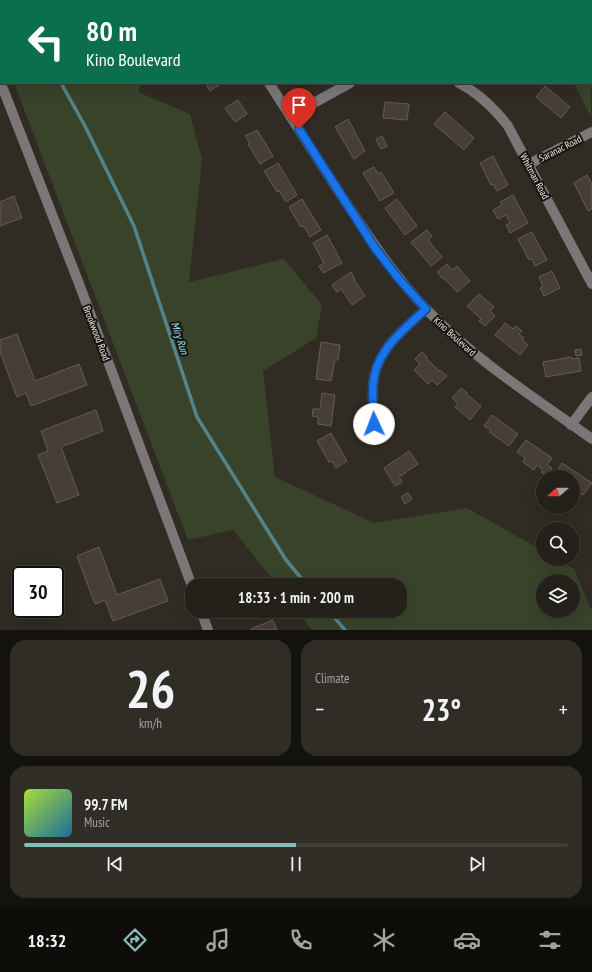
<!DOCTYPE html>
<html lang="en">
<head>
<meta charset="utf-8">
<style>
  body { margin:0; font-family:"PT Sans Narrow",sans-serif; background:#302d27; color:#f1f3f6; height:100vh; display:flex; flex-direction:column; font-size:15px; white-space:nowrap }
  * { box-sizing:border-box; margin:0 }
  p { font-size:13px; color:#a3a3a2 }
  .icon { flex:none; width:22px; height:22px; fill:none; stroke:currentColor; stroke-width:2; stroke-linecap:round; stroke-linejoin:round }
  .map { position:relative; height:630px; overflow:hidden }
  .side { display:flex; flex-direction:column; gap:10px; padding:10px; background:#14120e; flex:1 }
  .side>* { flex:none }
  .top-card { position:absolute; left:0px; top:0px; width:592px; height:84px; box-shadow:0 4px 16px #0002,0 0 0 1px #413e39; background:#0b6e4f; color:#fff; overflow:hidden }
  .needle { width:26px; rotate:250deg }
  .controls { position:absolute; left:536px; top:470px; display:grid; gap:8px }
  .controls a { display:grid; place-items:center; width:44px; height:44px; border-radius:50%; background:#24201a; box-shadow:0 4px 16px #0002,0 0 0 1px #413e39; font-size:20px }
  .speed { position:absolute; left:12px; top:566px; display:flex; gap:8px; font-size:20px; font-weight:700; text-align:center }
  .speed>* { display:grid; place-content:center; width:52px; height:52px; border-radius:50%; background:#24201a; box-shadow:0 4px 16px #0002,0 0 0 1px #413e39; line-height:1 }
  .speed .limit { border:2px solid #111; border-radius:6px; background:#fff; color:#111 }
  .pin { position:absolute; display:grid; place-items:center; width:34px; height:34px; color:#fff; margin:-41px -17px; border-radius:50% 50% 50% 0; rotate:-45deg; box-shadow:0 0 4px #0007 }
  .pin .icon { rotate:45deg }
  .me { position:absolute; width:44px; margin:-22px; rotate:358deg; stroke-linejoin:round; filter:drop-shadow(0 0 3px #0008) }
  .turn { display:flex; align-items:center; gap:14px; height:84px; padding:0 20px; font-size:18px }
  .turn .icon { width:52px; height:52px; stroke-width:2.5 }
  .turn b { display:block; font-size:28px; line-height:34px }
  .big { font-size:30px; font-weight:800; line-height:1.1 }
  .side .card { flex:1; display:flex; flex-direction:column; justify-content:center; gap:6px; min-width:0; padding:0 14px; border-radius:16px; background:#302d27 }
  .side .dial { align-items:center; gap:0 }
  .dial b { font-size:52px; line-height:1 }
  .song { display:flex; align-items:center; gap:12px }
  .cover { width:48px; height:48px; border-radius:6px; background:linear-gradient(135deg,hsl(80 70% 55%),hsl(200 70% 35%)) }
  .played { height:4px; border-radius:2px; background:linear-gradient(90deg,#8bbbb9 50%,#413e39 50%) }
  .keys { display:flex; justify-content:space-around; direction:ltr }
  .heat { display:flex; justify-content:space-between; align-items:center; font-size:22px; direction:ltr }
  .side .tiles { flex:1; display:grid; gap:10px; grid-template-columns:1fr 1fr }
  .card:last-child { grid-column:span 2 }
  .trip { position:absolute; left:185px; top:578px; width:222px; height:40px; border-radius:16px; background:#24201a; box-shadow:0 4px 16px #0002,0 0 0 1px #413e39; font-weight:800; line-height:40px; text-align:center }
  .dock { display:flex; height:64px; justify-content:space-around; align-items:center; background:#0e0d0a; color:#a3a3a2 }
  .dock .icon { width:28px; height:28px }
  .dock .active { color:#8bbbb9 }
  .dock b { font-size:18px; color:#f1f3f6 }
  .map>svg:first-child { display:block }
  .green { fill:#39432a; fill-rule:evenodd }
  .lines { fill:none; stroke-linecap:round; stroke-linejoin:round }
  .stream { stroke:#52848c; stroke-width:3.5 }
  .building { fill:#483e39; stroke:#665b56 }
  .minor { stroke:#7b7678; stroke-width:10 }
  .route-casing { stroke:#114b97; stroke-width:10 }
  .route { stroke:#1a73e8; stroke-width:7 }
  .labels { text-anchor:middle; stroke-width:4; stroke-linejoin:round; paint-order:stroke }
  .street-label { font-size:10px; fill:#ebe8e3; stroke:#161410 }
  .water-label { font-size:11px; font-style:italic; fill:#9be9fc; stroke:#161410 }
</style>
</head>
<body>
<div class="map">
<svg width="592" height="630" viewBox="0 0 592 630">
  <rect width="100%" height="100%" fill="#302b23"/>
  <g class="green">
    <path d="M583 0H592L591 117 574 83H591V1Z"/>
    <path d="M14 83H142L138 92 190 114 202 159 189 282 284 259 322 305 316 338 263 371 275 477 374 523 467 508 543 551V559H557L574 569 592 611V630H312L297 611H400V585H277L233 530 188 540ZM543 581H573V611H543Z"/>
  </g>
  <g class="lines">
    <g class="stream">
      <path d="M15 0 16 1"/>
      <path d="M61 83 85 126 134 226 197 417 286 560 307 585"/>
      <path d="M329 611 345 630"/>
    </g>
  </g>
  <g class="building">
    <path d="M210 83H222L210 91 207 86Z"/>
    <path d="M545 86 570 107 561 118 536 97Z"/>
    <path d="M238 100 247 114 235 122 225 108Z"/>
    <path d="M385 102 409 104 407 120 383 118Z"/>
    <path d="M445 112 474 138 464 150 434 124Z"/>
    <path d="M348 119 365 151 354 159 335 127Z"/>
    <path d="M257 130 273 156 260 164 248 144 250 143 245 136Z"/>
    <path d="M382 136 387 146 381 149 376 139Z"/>
    <path d="M493 156 508 185 497 191 493 184 491 185 480 163Z"/>
    <path d="M278 163 297 195 286 202 279 191 277 192 264 171Z"/>
    <path d="M374 167 378 174 381 172 394 193 380 201 363 173Z"/>
    <path d="M587 175 592 184V209L588 211 574 183Z"/>
    <path d="M513 195 528 223 510 233 506 225 510 223 506 215 498 219 493 210 502 205 500 202Z"/>
    <path d="M14 196 22 218 0 226V202Z"/>
    <path d="M302 199 321 230 310 237 304 226 301 227 289 207Z"/>
    <path d="M397 199 417 226 405 235 385 208Z"/>
    <path d="M427 230 432 236 428 240 442 257 431 266 411 242Z"/>
    <path d="M532 232 547 260 535 266 532 259 529 260 518 239Z"/>
    <path d="M327 235 342 263 323 273 319 266 324 263 313 243Z"/>
    <path d="M447 264 452 270 457 266 470 281 457 292 444 278 443 279 437 272Z"/>
    <path d="M552 271 560 288 544 296 540 288 543 287 539 277Z"/>
    <path d="M351 272 355 279 354 280 365 296 352 305 341 289 337 292 332 285Z"/>
    <path d="M479 294 494 307 490 311 495 316 485 326 479 321 481 319 467 306Z"/>
    <path d="M505 323 513 329 516 326 522 331 519 334 524 338 522 340 528 345 520 355 495 335Z"/>
    <path d="M17 334 35 381 79 364 87 385 31 406 26 393 17 397 0 352V340Z"/>
    <path d="M321 342 340 345 338 360H335L331 381 316 379Z"/>
    <path d="M581 349 582 355 576 356 575 350Z"/>
    <path d="M422 352 427 357 426 358 439 371 440 370 447 376 437 385 432 380 428 384 414 370 420 364 415 359Z"/>
    <path d="M571 357 572 359 579 358 581 371 546 377 543 362Z"/>
    <path d="M461 388 467 393 466 394 481 406 470 420 455 407 458 403 452 398Z"/>
    <path d="M322 393 335 395 331 426 318 424V417L312 416 313 409H320Z"/>
    <path d="M96 410 103 431 61 447 79 495 57 503 38 455 48 451 41 431Z"/>
    <path d="M492 415 518 434 509 446 489 432 491 430 484 426Z"/>
    <path d="M331 433 347 461 336 468 332 461 329 462 317 441Z"/>
    <path d="M526 440 552 458 547 465 552 468 547 475 541 472 543 470 537 465 534 470 523 462 525 458 517 452Z"/>
    <path d="M409 451 418 464 399 477 402 482 395 486 384 468Z"/>
    <path d="M562 463 592 483 583 495 573 488V477H553Z"/>
    <path d="M408 493 412 499 405 504 401 497Z"/>
    <path d="M99 547 117 595 160 579 168 601 113 621 105 600 95 604 77 556Z"/>
    <path d="M273 620 277 630H252L251 629Z"/>
  </g>
  <g class="lines">
    <g class="minor">
      <path d="M215 0 216 1"/>
      <path d="M0 81 78 281 192 586"/>
      <path d="M269 83C292 119 316 156 339 192 366 233 392 273 426 309 475 360 535 398 592 439"/>
      <path d="M459 83C480 94 494 108 508 126L592 284"/>
      <path d="M290 116 350 83"/>
      <path d="M529 164 592 132"/>
      <path d="M374 424C374 412 372 399 373 387 374 352 402 331 426 309"/>
      <path d="M571 425 592 397"/>
      <path d="M201 611 208 630"/>
    </g>
  </g>
  <g class="lines">
    <defs>
      <path id="route" d="M299 129 375 248 399 279 426 309C402 331 374 352 373 387 372 399 374 412 374 424"/>
    </defs>
    <use href="#route" class="route-casing"/>
    <use href="#route" class="route"/>
  </g>
  <g class="labels">
    <g class="street-label">
      <text transform="translate(560 148) rotate(-27)" y="4">Saranac Road</text>
      <text transform="translate(535 176) rotate(62)" y="4">Whitman Road</text>
      <text transform="translate(97 333) rotate(69)" y="4">Brookwood Road</text>
      <text transform="translate(455 336) rotate(42)" y="4">Kino Boulevard</text>
    </g>
    <g class="water-label">
      <text transform="translate(180 338) rotate(72)" y="4">Miry Run</text>
    </g>
  </g>
</svg>
<div class="controls">
<a><svg class="needle" viewBox="-14 -14 28 28"><path d="M0-13l5 13h-10z" fill="#e53935"/><path d="M0 13l5-13h-10z" fill="#a3a3a2"/></svg></a>
<a><svg class="icon" aria-label="search" viewBox="0 0 24 24"><circle cx="10" cy="10" r="6"/><path d="M15 15l6 6"/></svg></a>
<a><svg class="icon" aria-label="layers" viewBox="0 0 24 24"><path d="M12 4l9 5-9 5-9-5zM3 14l9 5 9-5"/></svg></a>
</div>
<div class="speed"><div class="limit">30</div></div>
<div class="pin" style="left:299px;top:129px;background:#d93025"><svg class="icon" aria-label="arrive" viewBox="0 0 24 24"><path d="M6 21V4h12l-3 4 3 4H6"/></svg></div>
<svg class="me" style="left:374px;top:424px" viewBox="-20 -20 40 40"><circle r="19" fill="#fff"/><path d="M0-13L10 11 0 6-10 11z" fill="#1a73e8"/></svg>
<div class="trip">18:33 · 1 min · 200 m</div>
<div class="top-card">
<div class="turn"><svg class="icon" aria-label="left" viewBox="0 0 24 24"><path d="M17 20v-9H6M10 6l-5 5 5 5"/></svg><div><b>80 m</b>Kino Boulevard</div></div>
</div>
</div>
<section class="side">
<div class="tiles">
<div class="card dial"><b>26</b><p>km/h</p></div>
<div class="card"><p>Climate</p>
<div class="heat"><a>−</a><b class="big">23°</b><a>+</a></div>
</div>
<div class="card">
<div class="song"><i class="cover"></i><div><b>99.7 FM</b><p>Music</p></div></div>
<div class="played"></div>
<div class="keys"><svg class="icon" aria-label="previous" viewBox="0 0 24 24"><path d="M18 5L8 12l10 7zM5 5v14"/></svg><svg class="icon" aria-label="pause" viewBox="0 0 24 24"><path d="M8 5v14M16 5v14"/></svg><svg class="icon" aria-label="next" viewBox="0 0 24 24"><path d="M6 5l10 7-10 7zM19 5v14"/></svg></div>
</div>
</div>
</section>
<nav class="dock">
<b>18:32</b>
<svg class="icon active" aria-label="directions" viewBox="0 0 24 24"><path d="M12 3l9 9-9 9-9-9zM9 14v-3h6M13 9l2 2-2 2"/></svg>
<svg class="icon" aria-label="music" viewBox="0 0 24 24"><path d="M9 18V5l10-2v13"/><circle cx="6" cy="18" r="3"/><circle cx="16" cy="16" r="3"/></svg>
<svg class="icon" aria-label="phone" viewBox="0 0 24 24"><path d="M5 4h4l2 5-3 2q2 4 5 5l2-3 5 2v4C11 20 4 13 5 4z"/></svg>
<svg class="icon" aria-label="climate" viewBox="0 0 24 24"><path d="M12 3v18M4 7l16 10M4 17L20 7"/></svg>
<svg class="icon" aria-label="car" viewBox="0 0 24 24"><path d="M5 17H2v-5l4-1 3-4h7l3 4 3 1v5h-3M9 17h6M6 11h13"/><circle cx="7" cy="17" r="2"/><circle cx="17" cy="17" r="2"/></svg>
<svg class="icon" aria-label="filters" viewBox="0 0 24 24"><path d="M4 7h16M4 17h16"/><circle cx="9" cy="7" r="2"/><circle cx="15" cy="17" r="2"/></svg>
</nav>
</body>
</html>
